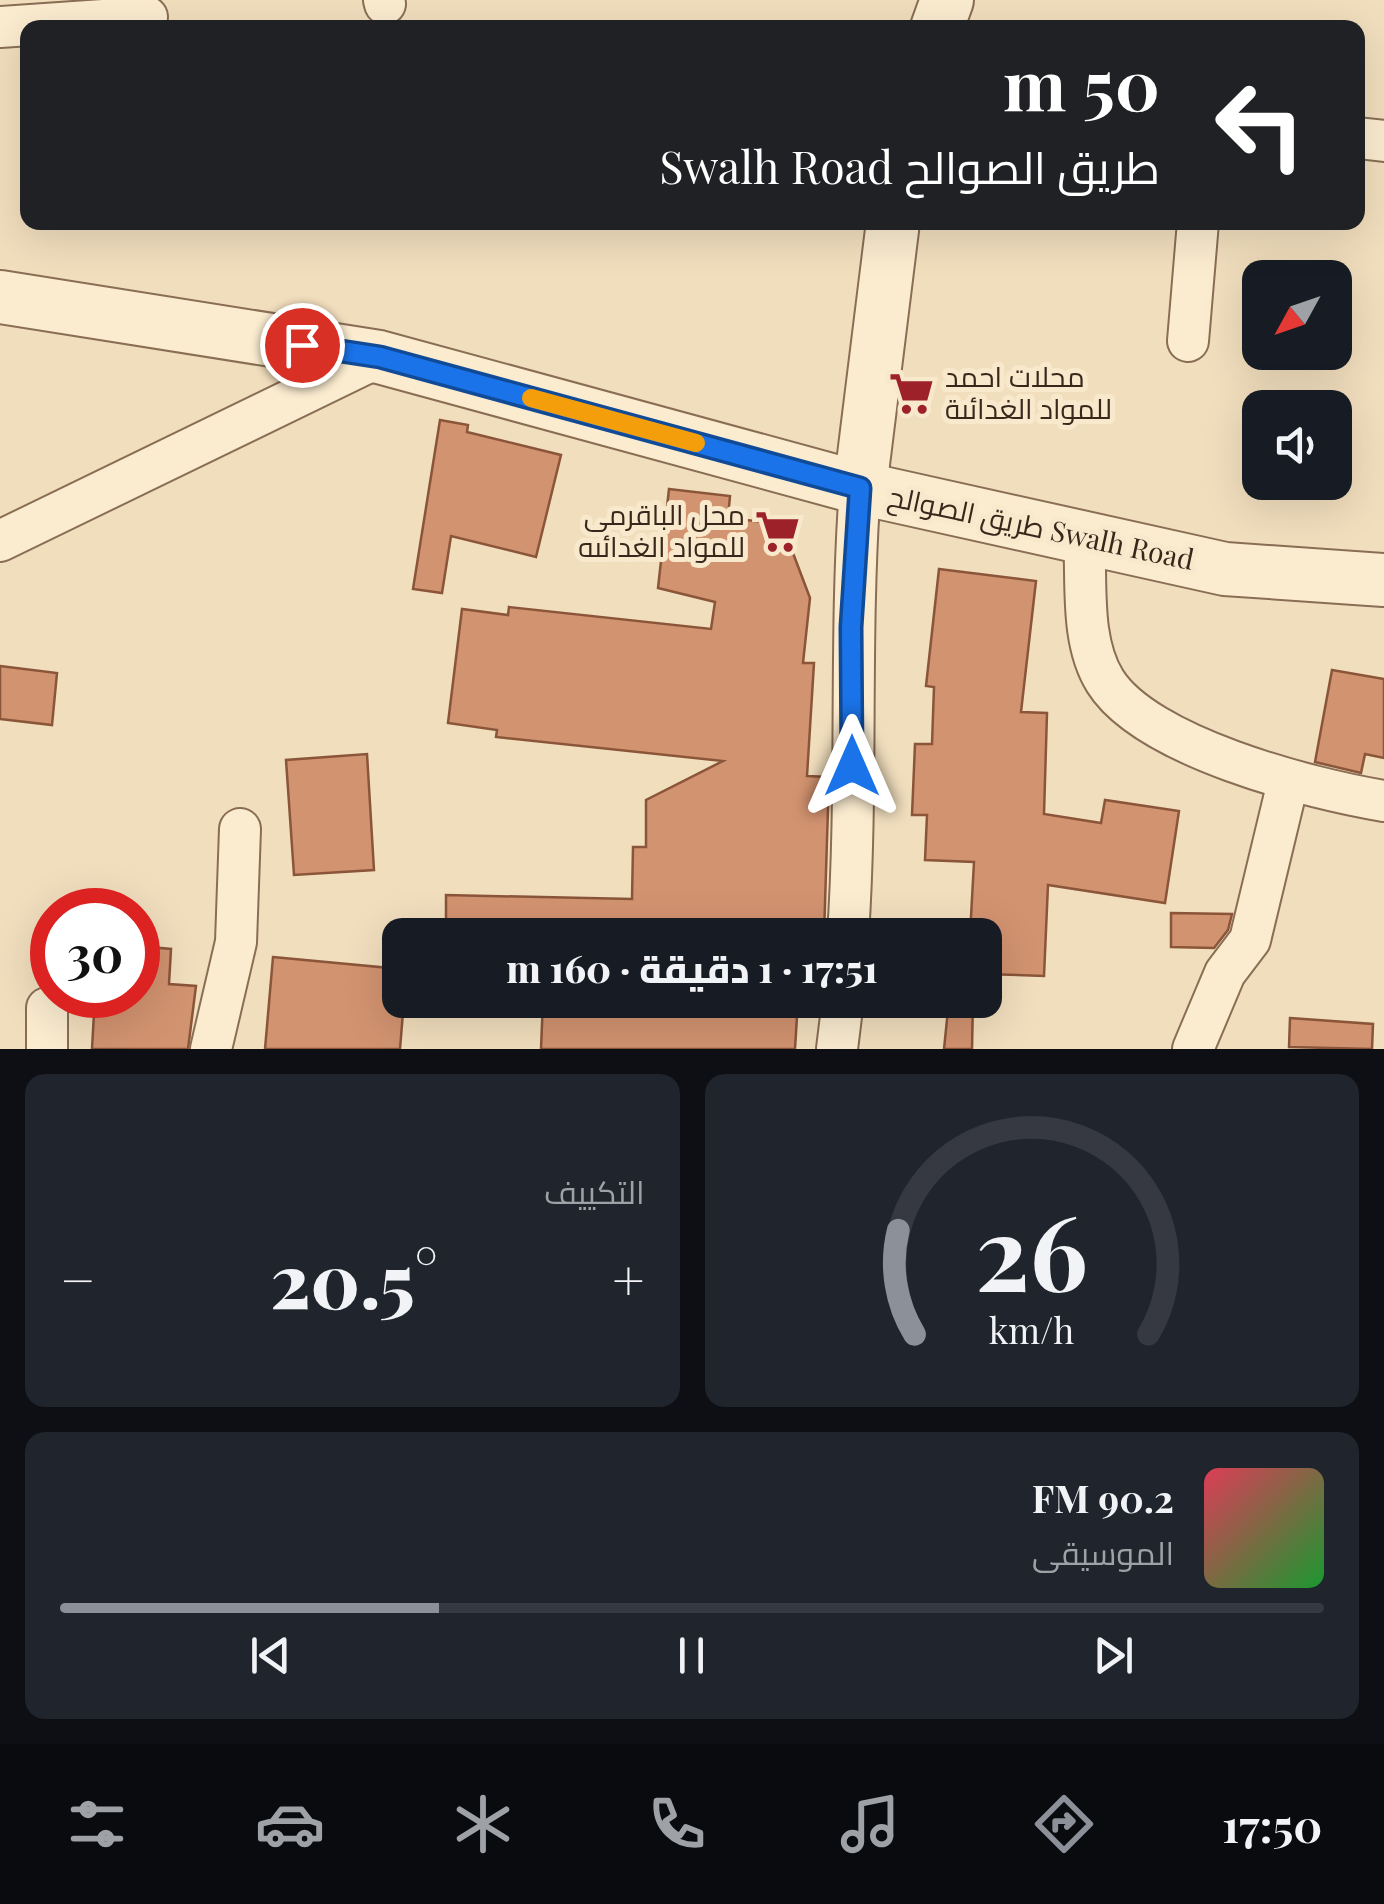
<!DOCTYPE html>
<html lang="ar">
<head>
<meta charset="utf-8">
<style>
  body { margin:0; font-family:"Playfair Display",Cairo,serif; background:#20242c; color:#f1f3f6; direction:rtl; height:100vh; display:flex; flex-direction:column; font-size:38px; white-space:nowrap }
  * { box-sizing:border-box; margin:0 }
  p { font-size:32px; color:#9ea1a6 }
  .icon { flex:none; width:55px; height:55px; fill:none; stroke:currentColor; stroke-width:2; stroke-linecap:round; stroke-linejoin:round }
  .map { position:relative; height:1049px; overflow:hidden; direction:ltr }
  .sheet { display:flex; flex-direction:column; gap:25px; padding:25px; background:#0d0f14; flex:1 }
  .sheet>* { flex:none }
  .hud { position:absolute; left:20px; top:20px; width:1345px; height:210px; border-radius:20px; box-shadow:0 10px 40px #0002; direction:rtl; background:#202124; color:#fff; overflow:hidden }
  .needle { width:65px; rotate:230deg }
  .fabs { position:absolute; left:1242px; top:260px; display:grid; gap:20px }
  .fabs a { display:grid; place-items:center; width:110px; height:110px; border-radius:20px; background:#171b24; box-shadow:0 10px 40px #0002; font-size:50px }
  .speed { position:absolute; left:30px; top:888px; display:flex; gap:20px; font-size:50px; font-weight:700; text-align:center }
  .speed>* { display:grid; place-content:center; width:130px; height:130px; border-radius:50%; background:#171b24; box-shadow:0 10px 40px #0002; line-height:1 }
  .speed .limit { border:15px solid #d22; background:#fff; color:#111 }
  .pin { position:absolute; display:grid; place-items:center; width:85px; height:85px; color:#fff; margin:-42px; border:5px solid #fff; border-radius:50%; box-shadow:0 2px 10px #0007 }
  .me { position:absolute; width:110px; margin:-55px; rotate:0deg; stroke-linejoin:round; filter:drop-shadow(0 0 8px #0008) }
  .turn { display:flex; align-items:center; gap:35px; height:210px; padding:0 40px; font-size:45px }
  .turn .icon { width:130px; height:130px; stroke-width:2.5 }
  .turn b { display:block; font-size:70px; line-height:85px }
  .big { font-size:75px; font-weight:800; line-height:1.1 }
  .sheet .tile { flex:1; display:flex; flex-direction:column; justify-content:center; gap:15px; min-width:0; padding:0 35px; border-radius:20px; background:#20242c }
  .sheet .dial { align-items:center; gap:0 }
  .dial svg { height:260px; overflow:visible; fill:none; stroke:#363941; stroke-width:7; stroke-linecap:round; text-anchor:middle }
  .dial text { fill:#f1f3f6; stroke:none }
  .song { display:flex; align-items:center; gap:30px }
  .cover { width:120px; height:120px; border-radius:15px; background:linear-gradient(135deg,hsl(350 70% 55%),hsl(130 70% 35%)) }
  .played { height:10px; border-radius:5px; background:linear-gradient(90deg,#8c9099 30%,#363941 30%) }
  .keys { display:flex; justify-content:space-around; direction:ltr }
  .heat { display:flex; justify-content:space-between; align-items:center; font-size:55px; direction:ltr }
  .sheet .tiles { flex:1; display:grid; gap:25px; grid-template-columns:1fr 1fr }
  .tile:last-child { grid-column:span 2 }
  .trip { position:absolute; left:382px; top:918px; width:620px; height:100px; border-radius:20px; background:#171b24; box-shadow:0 10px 40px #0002; font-weight:800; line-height:100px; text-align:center; direction:rtl }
  .menu { display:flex; height:160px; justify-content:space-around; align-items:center; background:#090b0e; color:#9ea1a6 }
  .menu .icon { width:70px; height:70px }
  .menu .active { color:#8c9099 }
  .menu b { font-size:45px; color:#f1f3f6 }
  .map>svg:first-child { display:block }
  .building { fill:#d29370; stroke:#8a5539; stroke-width:2.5 }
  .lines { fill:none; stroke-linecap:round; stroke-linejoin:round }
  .minor-casing { stroke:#896e55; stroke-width:44 }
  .tertiary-casing { stroke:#896e55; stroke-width:56 }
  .minor { stroke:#fbecd0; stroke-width:40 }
  .tertiary { stroke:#fbecd0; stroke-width:52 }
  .route-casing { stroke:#114b97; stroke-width:25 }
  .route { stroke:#1a73e8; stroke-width:18 }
  .slow { stroke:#f59e0b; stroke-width:18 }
  .labels { text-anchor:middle; stroke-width:10; stroke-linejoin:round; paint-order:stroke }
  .poi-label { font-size:28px; fill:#38271b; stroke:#f8e9cd; text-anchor:start }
  .street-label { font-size:28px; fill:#38271b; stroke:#f8e9cd }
</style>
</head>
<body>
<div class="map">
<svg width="1384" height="1049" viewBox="0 0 1384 1049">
  <rect width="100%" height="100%" fill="#f1debd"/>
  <g class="building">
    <path d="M440 420 468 425 467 432 561 455 536 557 451 536 442 593 413 589Z"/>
    <path d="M669 489 730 496 728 518 782 524 810 598 803 663H814L807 776 829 777 824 935H446V895L632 899 633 847H646V800L723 761 496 737 497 730 448 723 462 609 508 615 509 607 711 629 715 602 658 588Z"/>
    <path d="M939 569 1036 581 1021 712 1047 713 1044 814 1101 823 1105 800 1179 811 1165 903 1048 885 1044 976 985 974V935H970L974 862 925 860 927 815H912L915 744H932L934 687 926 686Z"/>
    <path d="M0 666 57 673 52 725 0 719Z"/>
    <path d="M1332 670 1384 679V758L1365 754 1361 773 1315 762Z"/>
    <path d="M367 754 374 870 294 875 286 760Z"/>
    <path d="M1171 913 1232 914 1228 930 1214 948 1171 947Z"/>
    <path d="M138 946 171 949 169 984 196 986 188 1049H92L95 995H138Z"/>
    <path d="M273 957 400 969V1000H404L400 1049H265Z"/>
    <path d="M543 1000H798L795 1049H541Z"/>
    <path d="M949 1000H973L972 1049H944Z"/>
    <path d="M1290 1018 1373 1024 1372 1049 1289 1047Z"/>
  </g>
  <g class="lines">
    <defs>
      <g id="minor">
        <path d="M384 0 385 4"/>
        <path d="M0 27 147 17"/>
        <path d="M1358 138 1384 141"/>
        <path d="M1188 341 1198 222"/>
        <path d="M1084 538C1087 583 1080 641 1105 681 1146 747 1311 789 1384 801"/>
        <path d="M0 541 379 357"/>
        <path d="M848 935C858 786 849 637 860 488"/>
        <path d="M47 1008V1049"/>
        <path d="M211 1049 236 942 240 829"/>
        <path d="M837 1049 843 1000"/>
        <path d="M1193 1049 1225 973 1250 940 1288 782"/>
      </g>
      <g id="tertiary">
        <path d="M937 28 947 0"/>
        <path d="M0 297 379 357 860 488 1225 569 1384 580"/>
        <path d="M860 488 893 222"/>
      </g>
    </defs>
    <use href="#minor" class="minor-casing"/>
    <use href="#tertiary" class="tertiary-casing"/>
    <use href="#minor" class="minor"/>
    <use href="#tertiary" class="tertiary"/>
  </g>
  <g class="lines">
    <defs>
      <path id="route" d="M302 345 380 357 860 488 851 627 852 766"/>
    </defs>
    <use href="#route" class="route-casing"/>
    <use href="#route" class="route"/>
    <path class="slow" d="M531 398 696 443"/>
  </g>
  <defs>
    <symbol id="supermarket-bare" viewBox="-9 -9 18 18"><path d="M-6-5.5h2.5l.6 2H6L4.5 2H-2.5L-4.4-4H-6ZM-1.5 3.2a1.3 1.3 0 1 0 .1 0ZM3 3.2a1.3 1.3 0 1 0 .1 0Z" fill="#9c2128" stroke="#f8e9cd" stroke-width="2.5" paint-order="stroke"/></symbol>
  </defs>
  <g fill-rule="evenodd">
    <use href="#supermarket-bare" x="880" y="362" width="63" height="63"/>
    <use href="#supermarket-bare" x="746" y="500" width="63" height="63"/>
  </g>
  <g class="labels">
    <g class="poi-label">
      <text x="945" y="387">محلات احمد<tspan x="945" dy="32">للمواد الغدائىة</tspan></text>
      <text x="745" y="525" text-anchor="end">محل الباقرمى<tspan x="745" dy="32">للمواد الغدائىه</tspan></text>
    </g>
    <g class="street-label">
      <text transform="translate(1041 528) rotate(12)" y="10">طريق الصوالح Swalh Road</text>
    </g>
  </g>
</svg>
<div class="fabs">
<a><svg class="needle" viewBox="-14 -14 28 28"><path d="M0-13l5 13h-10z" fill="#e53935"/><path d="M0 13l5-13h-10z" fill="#9ea1a6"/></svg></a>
<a><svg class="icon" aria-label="sound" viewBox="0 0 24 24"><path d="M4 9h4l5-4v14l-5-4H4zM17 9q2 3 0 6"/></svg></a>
</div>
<div class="speed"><div class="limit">30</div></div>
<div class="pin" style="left:302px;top:345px;background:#d93025"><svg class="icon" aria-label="arrive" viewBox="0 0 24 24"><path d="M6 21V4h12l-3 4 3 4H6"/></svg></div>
<svg class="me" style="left:852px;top:766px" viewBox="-20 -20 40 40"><path d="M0-17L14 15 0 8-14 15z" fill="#1a73e8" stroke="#fff" stroke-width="4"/></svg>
<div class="trip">17:51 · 1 دقيقة · 160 m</div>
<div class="hud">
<div class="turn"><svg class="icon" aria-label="left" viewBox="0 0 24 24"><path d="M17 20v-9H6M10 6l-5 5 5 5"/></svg><div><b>50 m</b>طريق الصوالح Swalh Road</div></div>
</div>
</div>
<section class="sheet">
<div class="tiles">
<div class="tile dial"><svg viewBox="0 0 100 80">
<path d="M14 69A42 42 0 1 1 86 69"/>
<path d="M14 69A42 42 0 0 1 9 37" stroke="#8c9099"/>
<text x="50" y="56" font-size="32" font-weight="700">26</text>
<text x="50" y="72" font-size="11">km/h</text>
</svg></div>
<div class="tile"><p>التكييف</p>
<div class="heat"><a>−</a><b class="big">20.5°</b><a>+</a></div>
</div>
<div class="tile">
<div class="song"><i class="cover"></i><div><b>90.2 FM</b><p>الموسيقى</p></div></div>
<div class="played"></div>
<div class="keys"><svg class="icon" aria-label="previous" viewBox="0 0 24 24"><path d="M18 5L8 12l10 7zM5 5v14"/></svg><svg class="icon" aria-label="pause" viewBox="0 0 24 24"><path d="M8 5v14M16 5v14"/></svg><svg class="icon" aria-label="next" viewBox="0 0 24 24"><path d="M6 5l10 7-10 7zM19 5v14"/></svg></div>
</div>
</div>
</section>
<nav class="menu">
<b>17:50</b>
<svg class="icon active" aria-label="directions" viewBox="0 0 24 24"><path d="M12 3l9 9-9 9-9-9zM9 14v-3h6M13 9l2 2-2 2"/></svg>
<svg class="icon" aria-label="music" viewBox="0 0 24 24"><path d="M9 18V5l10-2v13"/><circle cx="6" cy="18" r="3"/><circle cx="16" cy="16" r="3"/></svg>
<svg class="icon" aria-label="phone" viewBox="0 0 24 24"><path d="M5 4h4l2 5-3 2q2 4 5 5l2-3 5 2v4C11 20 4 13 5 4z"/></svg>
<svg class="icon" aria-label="climate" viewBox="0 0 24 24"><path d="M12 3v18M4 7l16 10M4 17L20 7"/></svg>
<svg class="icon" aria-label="car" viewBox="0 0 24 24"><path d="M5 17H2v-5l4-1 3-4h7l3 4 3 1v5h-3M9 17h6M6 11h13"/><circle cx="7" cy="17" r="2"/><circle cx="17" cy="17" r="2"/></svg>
<svg class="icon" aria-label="filters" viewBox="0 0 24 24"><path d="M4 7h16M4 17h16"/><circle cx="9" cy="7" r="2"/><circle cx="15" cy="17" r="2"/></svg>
</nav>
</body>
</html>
